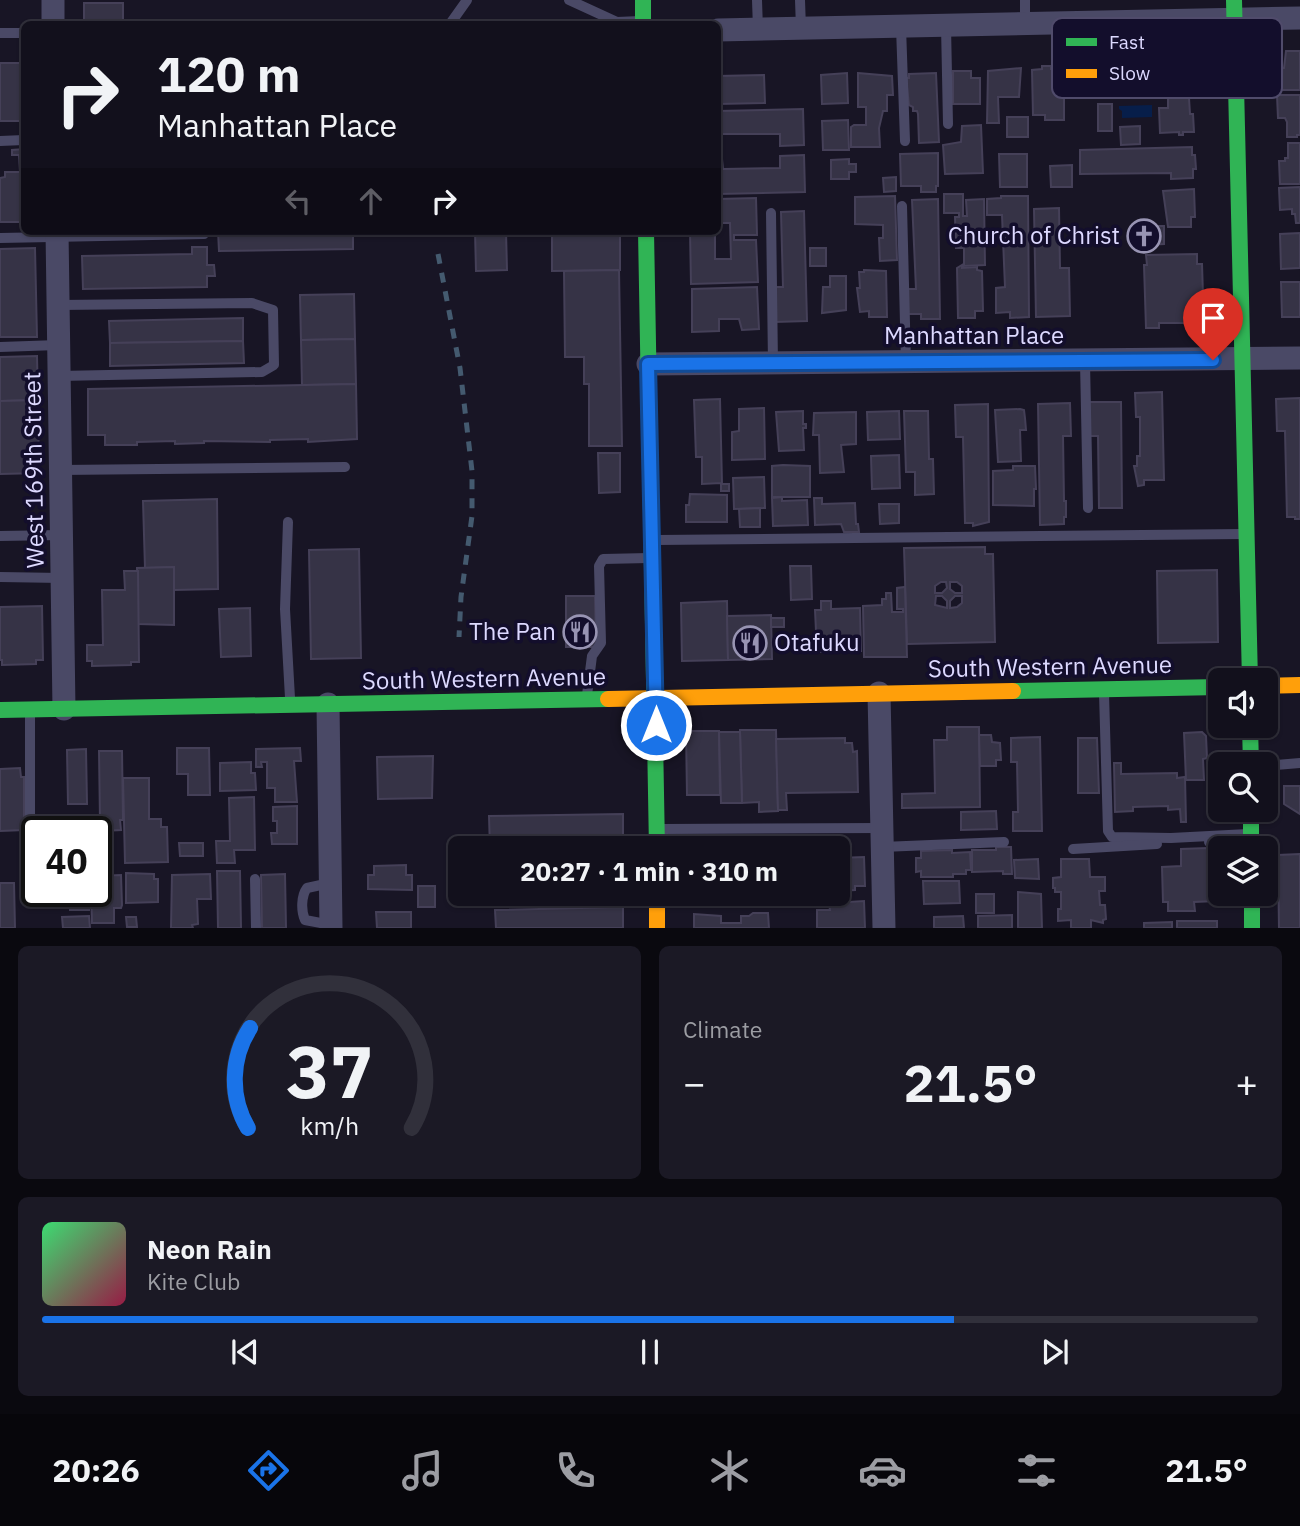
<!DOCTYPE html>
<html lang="en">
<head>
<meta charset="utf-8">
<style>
  body { margin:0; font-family:"IBM Plex Sans",sans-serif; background:#1b1925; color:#f1f3f6; height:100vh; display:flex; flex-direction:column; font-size:26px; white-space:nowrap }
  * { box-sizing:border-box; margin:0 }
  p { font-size:23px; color:#9c9da3 }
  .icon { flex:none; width:38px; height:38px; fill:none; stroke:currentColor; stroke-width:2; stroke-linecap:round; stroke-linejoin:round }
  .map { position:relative; height:928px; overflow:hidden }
  .panel { display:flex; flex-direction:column; gap:18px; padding:18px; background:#0a090f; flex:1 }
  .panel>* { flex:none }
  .hud { position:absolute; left:21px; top:21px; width:700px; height:214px; border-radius:10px; box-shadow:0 2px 5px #0004,0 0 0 2px #31303b; background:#12101c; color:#f1f3f6; overflow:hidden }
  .tools { position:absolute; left:1208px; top:668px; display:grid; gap:14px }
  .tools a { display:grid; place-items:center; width:70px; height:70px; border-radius:10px; background:#12101c; box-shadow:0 2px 5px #0004,0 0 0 2px #31303b; font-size:35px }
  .speed { position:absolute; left:21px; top:816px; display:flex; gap:14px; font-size:35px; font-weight:700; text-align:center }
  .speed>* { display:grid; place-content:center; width:91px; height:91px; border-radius:50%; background:#12101c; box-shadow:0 2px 5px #0004,0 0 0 2px #31303b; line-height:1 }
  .speed .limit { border:4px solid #111; border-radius:10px; background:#fff; color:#111 }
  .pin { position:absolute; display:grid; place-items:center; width:60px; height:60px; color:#fff; margin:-72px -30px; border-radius:50% 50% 50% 0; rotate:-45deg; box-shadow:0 0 7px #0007 }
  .pin .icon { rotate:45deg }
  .me { position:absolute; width:77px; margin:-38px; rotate:0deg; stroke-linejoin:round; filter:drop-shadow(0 0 5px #0008) }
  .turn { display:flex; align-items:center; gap:24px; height:147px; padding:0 21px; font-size:32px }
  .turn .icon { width:91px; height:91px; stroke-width:2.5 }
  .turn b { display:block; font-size:49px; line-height:60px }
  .lanes { display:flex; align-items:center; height:66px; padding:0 21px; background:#0003; justify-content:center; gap:35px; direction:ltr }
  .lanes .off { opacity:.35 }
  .big { font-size:52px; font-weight:700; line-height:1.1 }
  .panel .card { flex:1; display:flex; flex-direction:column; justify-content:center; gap:10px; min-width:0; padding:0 24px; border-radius:10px; background:#1b1925 }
  .panel .dial { align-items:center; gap:0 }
  .dial svg { height:182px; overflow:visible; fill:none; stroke:#31303b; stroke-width:7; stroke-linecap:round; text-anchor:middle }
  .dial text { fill:#f1f3f6; stroke:none }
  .song { display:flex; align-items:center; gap:21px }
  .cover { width:84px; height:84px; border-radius:10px; background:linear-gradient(135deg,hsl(140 70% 55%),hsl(340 70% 35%)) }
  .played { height:7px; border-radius:4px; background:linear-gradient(90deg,#1a73e8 75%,#31303b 75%) }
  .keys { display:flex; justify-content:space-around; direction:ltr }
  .heat { display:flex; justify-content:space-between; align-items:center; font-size:38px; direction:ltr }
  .panel .tiles { flex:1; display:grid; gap:18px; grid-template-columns:1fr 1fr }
  .card:last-child { grid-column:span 2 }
  .trip { position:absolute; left:448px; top:836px; width:402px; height:70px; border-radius:10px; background:#12101c; box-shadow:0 2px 5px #0004,0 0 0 2px #31303b; font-weight:700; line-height:70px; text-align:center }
  .menu { display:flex; height:112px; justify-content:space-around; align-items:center; background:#07060b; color:#9c9da3 }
  .menu .icon { width:49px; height:49px }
  .menu .on { color:#1a73e8 }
  .menu b { font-size:32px; color:#f1f3f6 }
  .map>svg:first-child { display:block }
  .water { fill:#071e4a }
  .building { fill:#363346; stroke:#454058; stroke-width:2; fill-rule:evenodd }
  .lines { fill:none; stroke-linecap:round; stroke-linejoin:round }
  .lane { stroke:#4a4966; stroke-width:10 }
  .street { stroke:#4a4966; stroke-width:23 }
  .fast { stroke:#30b455; stroke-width:16 }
  .slow { stroke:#ff9f0a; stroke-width:16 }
  .rail { stroke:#445a6f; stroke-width:5; stroke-dasharray:10 9; stroke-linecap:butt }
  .route-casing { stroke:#114b97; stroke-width:18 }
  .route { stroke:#1a73e8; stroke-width:12 }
  .labels { text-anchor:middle; stroke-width:7; stroke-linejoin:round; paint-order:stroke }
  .poi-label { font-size:24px; fill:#ddd9ff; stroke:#130e2c; text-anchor:end }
  .street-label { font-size:24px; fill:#ddd9ff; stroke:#130e2c }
  .key { fill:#130e2c; stroke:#504b6b; stroke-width:2 }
  .key-label { font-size:19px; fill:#ddd9ff }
</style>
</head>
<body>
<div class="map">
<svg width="1300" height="928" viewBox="0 0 1300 928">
  <rect width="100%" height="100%" fill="#181525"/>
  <path class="water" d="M1152 105V117L1122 118V111L1119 109V106Z"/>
  <g class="building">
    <rect x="84" y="3" width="39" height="21"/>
    <path d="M1286 51H1300V90H1278V68H1284Z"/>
    <rect x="0" y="63" width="24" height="58"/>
    <path d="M1042 66H1051V69H1064V120H1045V115H1033L1032 70 1042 69Z"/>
    <path d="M1021 68 1019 97H998L999 123H987L988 71Z"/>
    <path d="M953 71H971V78H980V104H953Z"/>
    <path d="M847 73 848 103 822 104 821 75Z"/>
    <path d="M858 73 892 76 893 95H887V111H883L879 128 880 147H851V127L854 125H866V107H858Z"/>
    <path d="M936 73 939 142 919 143 918 114 917 111H913V107L909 105 906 78H909V74Z"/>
    <path d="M764 75 765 103 718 104V92H720L718 76Z"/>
    <path d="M1277 95H1300V135H1297V137H1287V122L1285 118H1278Z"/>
    <path d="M1168 98H1189L1190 114H1193L1194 132H1183V135H1179V132L1160 133 1159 108H1168Z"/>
    <rect x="1098" y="104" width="14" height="27"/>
    <path d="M803 109 804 145 780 146V134H722V145H718V111Z"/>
    <rect x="1007" y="117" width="21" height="20"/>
    <path d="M848 120 849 150H823L822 121Z"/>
    <path d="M981 125 983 173 945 174 943 145 961 142 962 126Z"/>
    <path d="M1140 126V144L1121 145 1120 127Z"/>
    <path d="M1288 143H1300V184H1280L1279 161H1285V158H1288Z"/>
    <path d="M1192 147V155H1195L1196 169H1193V178L1171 179V173L1080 174V150Z"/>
    <path d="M24 149V222H0V178L5 177V172H20L19 155H12V150Z"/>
    <path d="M938 153V186H936V192H921V186H901L900 154Z"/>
    <path d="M999 154H1027V187H1000Z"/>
    <path d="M804 155 805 192 718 194V159H722L723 169 780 168V156Z"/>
    <path d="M849 159V164H856V172H849V179H831V160Z"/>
    <path d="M1072 165V187H1051L1050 166Z"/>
    <path d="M896 177V191L884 192 883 178Z"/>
    <path d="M1300 187V223H1296L1295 214H1292V209L1280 210 1279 188Z"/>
    <path d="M1194 189 1195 217H1191V227H1168L1163 191Z"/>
    <path d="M944 194H963V216H967L966 200 984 199 985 265 964 266V248H956L955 217H959V213H944Z"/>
    <path d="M895 196 897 260 880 261 879 238H883V225L855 224V197Z"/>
    <path d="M1001 196H1028L1029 317 1010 318V312L996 313V288L1005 287 1002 215H987V199L1001 198Z"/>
    <path d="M756 198 757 235H734V240H756L758 282 691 284 690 231H715V259H731L730 223H718V199Z"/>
    <path d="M938 199 940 319H921V314H908L907 289H916L912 200Z"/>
    <path d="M1059 208 1060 268H1069L1070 316 1036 317 1034 209Z"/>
    <path d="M804 211 807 321 775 322V287H783L781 212Z"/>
    <path d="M1146 226H1164V244L1146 245Z"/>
    <path d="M218 231H353V249L219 251Z"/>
    <path d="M475 231H506L507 270 476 271Z"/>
    <path d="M552 231H620V270L552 271Z"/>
    <path d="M1300 233V268L1281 269 1280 234Z"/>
    <path d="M192 247H207V265H214L215 276H207V287L83 289 82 256 192 254Z"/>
    <path d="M35 248 37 337H0V249Z"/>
    <rect x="810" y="248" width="16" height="18"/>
    <path d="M1197 254V264H1202L1204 327H1189V323H1159V328H1146L1144 265H1147L1146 255Z"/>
    <path d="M962 265V268L977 267V270L982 271 983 311H975V318H958L957 268Z"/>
    <path d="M619 270 622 446H589V384H584V357H565L564 271Z"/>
    <path d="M864 270 886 271 887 317H869V311L860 312 857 288H860L859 272H864Z"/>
    <path d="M830 276H846V310L822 313 823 287H830Z"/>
    <path d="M1281 282H1300V317H1282Z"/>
    <path d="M757 287 759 329 742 330 739 319H719V331L692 332V289Z"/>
    <path d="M354 294 355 339 301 340 300 295Z"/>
    <path d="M243 318V341L110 343 109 321Z"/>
    <path d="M355 339 356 384 302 385 301 340Z"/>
    <path d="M243 341 244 363 110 366V343Z"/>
    <path d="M37 356 38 400 0 401V357Z"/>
    <path d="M356 384 357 439 308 442V439L270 440V442L204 441V443L175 444V441L137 442V445H105V435H88V389Z"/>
    <path d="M1162 392 1164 480H1144V485L1138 486 1134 466H1137V456H1140V417H1136L1135 393Z"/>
    <path d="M1300 398V519H1295V517H1287L1285 431H1277L1276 399Z"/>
    <path d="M720 399 722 484H729V491H721V483L702 484V457H696L694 400Z"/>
    <path d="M38 400 39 473 0 474V401Z"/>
    <path d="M1089 402H1121L1122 508H1099L1098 436H1089Z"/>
    <path d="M1070 403 1071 436H1063L1064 501H1066V517H1064V524L1040 525 1038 404Z"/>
    <path d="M988 404 989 522 973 526V523H965L963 437H956L955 405Z"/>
    <path d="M764 408 765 459 732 460V432L739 431V409Z"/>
    <path d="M1020 409 1024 410 1025 418 1026 430H1020L1021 461 998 462 995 410Z"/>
    <path d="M803 411V424H806V428H803L804 450 779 451 776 412Z"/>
    <path d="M899 411 900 439 868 440 867 412Z"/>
    <path d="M904 411H928L929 459H933L934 494 915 495V472H906Z"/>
    <path d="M856 412V444L841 445 844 472 820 473 819 435H813L814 413Z"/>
    <path d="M598 453H620V492L599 493Z"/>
    <path d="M899 455 900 488 872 489 871 456Z"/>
    <path d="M783 465 810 466V497H772V466Z"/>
    <path d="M1013 466H1035L1036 489H1034V506L993 505V471L1013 470Z"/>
    <path d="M764 477 765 508 734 509 733 478Z"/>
    <path d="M690 494 727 495V522H686V505H689Z"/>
    <path d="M782 497V501L807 500 808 525 773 526 772 498Z"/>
    <path d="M814 498H822V504L855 503 856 524H858L859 532H844L841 524 815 525Z"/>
    <path d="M217 499 218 589 174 590V567L145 568 143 501Z"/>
    <path d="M879 504H899V523L880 524Z"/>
    <path d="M760 508V527H740L739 509Z"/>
    <path d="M985 547V554H993L995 642 907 644 904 548ZM941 582H946L947 588 942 593H935V586ZM950 582H957L962 586V593H955L950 589ZM936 596H942L947 601V608L935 605ZM955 596H962V603L957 607 950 608V601Z"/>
    <path d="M359 549 361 658 311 659 309 550Z"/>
    <path d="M790 566H811L812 599 791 600Z"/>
    <path d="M174 567V625L138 624 137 568Z"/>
    <path d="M1217 570 1218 642 1158 643 1157 571Z"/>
    <path d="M124 571H138L139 662H131V665L92 666V661H87V645H103L102 590H125Z"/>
    <path d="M905 587 907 657H864L863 606 882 605V599H886V593H891L892 612H903V609H897V588Z"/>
    <path d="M566 596H595L596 647H566Z"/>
    <path d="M727 601 728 660 682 661 681 603Z"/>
    <path d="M821 601H831V609L860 608 861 651 817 652 815 610H821Z"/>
    <path d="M42 606 43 660H36V664L2 665V660H0V607Z"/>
    <path d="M250 608 251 656 221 657 219 609Z"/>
    <path d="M771 615 772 659 728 660 727 616Z"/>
    <rect x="771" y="618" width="13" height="9"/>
    <path d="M947 727H979L980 807 902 808V794L935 793 934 740H947Z"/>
    <path d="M740 730H776L778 811 759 812V802L742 803Z"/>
    <path d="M686 731H719L720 795H687Z"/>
    <path d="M719 732H740L742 803H721Z"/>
    <path d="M1202 732 1206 736 1207 758 1203 759 1204 780H1186L1184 733Z"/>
    <path d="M979 735H991L992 742 1000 743 1001 760H996V766H980Z"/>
    <path d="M1040 737 1042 831H1013V812H1018L1017 762H1011V738Z"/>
    <path d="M845 738V743H852L853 752 857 751 858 792 786 793 787 810H778L776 739Z"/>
    <path d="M1078 738H1097L1099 793H1078Z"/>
    <path d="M177 748H209L210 795H188V774H177Z"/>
    <path d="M300 748 301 761H294L297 802H275V788H267V762H261L262 767H256V749Z"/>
    <path d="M86 749 87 804H68L67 750Z"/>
    <path d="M99 751H122L123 820H120L121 830 103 831V820H100Z"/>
    <path d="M433 756 432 798 378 799 377 757Z"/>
    <path d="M251 762V773H255L256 790 220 791V763Z"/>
    <path d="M1114 763H1121V774L1177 773V778L1185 777 1186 822H1181L1180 809 1168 810V806L1133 807V811L1115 812Z"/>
    <path d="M20 768 21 777H24V830L0 831V769Z"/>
    <path d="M123 778H149V819H161V827H167L168 862 125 863Z"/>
    <path d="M1284 786H1300V814L1284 804Z"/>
    <path d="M254 797 255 850H234L235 863H217L216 841H230L229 798Z"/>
    <path d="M297 806V844H272L271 833H277V821H273V807Z"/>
    <path d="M996 811 997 829 961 830V812Z"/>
    <path d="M623 814V849H490L489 816Z"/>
    <path d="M54 820H73L74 831H54Z"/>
    <path d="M179 843H203V856H180Z"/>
    <path d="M996 847H1011L1012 874H1003V871L972 872V850H996Z"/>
    <path d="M1207 848V866H1215L1216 901 1194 902 1195 911H1168V902H1163L1162 867 1181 866V849Z"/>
    <path d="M952 850V853L970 852 971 870H966V874H953V877H921V871L916 872V858H921V851Z"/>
    <path d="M1300 854V928H1279L1278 855Z"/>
    <path d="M864 857 865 886H855V890L838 891V858Z"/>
    <path d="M1038 859 1039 879 1015 878 1014 860Z"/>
    <path d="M1061 859H1089L1090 877H1105V891H1099L1100 905H1105L1106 919 1103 920V923L1091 920V928H1071V920L1058 921V909H1061V892H1055V888H1053V878L1061 877Z"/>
    <path d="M406 865V875H412V890L368 889V875H374V866Z"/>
    <path d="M217 871H240L241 928H218Z"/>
    <path d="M126 873 154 874V879H158V902L126 903Z"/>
    <path d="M210 874 211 899H197L198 924 192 925 193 928H171L172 875Z"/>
    <path d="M285 874 286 928H262L261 875Z"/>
    <path d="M121 875 122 905 121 908H114V923H92L91 891H96V876Z"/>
    <path d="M923 881H959L960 903 924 904Z"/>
    <path d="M26 882H37V891H49V901L26 902Z"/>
    <path d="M0 883H14L15 928H0Z"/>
    <rect x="418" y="886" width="17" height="21"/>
    <rect x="70" y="891" width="19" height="19"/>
    <path d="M1018 892 1041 894 1042 928H1018Z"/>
    <path d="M491 894H624V903L491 905Z"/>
    <path d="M693 894H729V897L713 898V901H707V898H693Z"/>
    <path d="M780 894H799V899L780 900Z"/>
    <rect x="976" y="894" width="18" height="19"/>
    <path d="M845 899H849V902L864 901 865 928H817V910H830L829 903 845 902Z"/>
    <path d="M623 907V928H496L495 910Z"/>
    <path d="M376 912H411V928H377Z"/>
    <path d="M753 913H768L769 928H694V914L721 916V923H741V916H749Z"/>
    <path d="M1012 915V928H978V916Z"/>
    <path d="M89 916 90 928H63L62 917Z"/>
    <path d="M963 916 964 928H934V917Z"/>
    <path d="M126 917H136L137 927H127Z"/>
    <rect x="1177" y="921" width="40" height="7"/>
    <path d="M1172 922V928H1144V923Z"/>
  </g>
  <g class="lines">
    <g class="lane">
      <path d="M569 0 617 22 640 21"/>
      <path d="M757 0 758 29"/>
      <path d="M800 0 801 28"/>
      <path d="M1025 0V24"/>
      <path d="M450 24 467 0"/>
      <path d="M946 26 948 124"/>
      <path d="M901 27 905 141"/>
      <path d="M0 33H24"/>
      <path d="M0 141 24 140"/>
      <path d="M902 206 906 363"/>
      <path d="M771 213 773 364"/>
      <path d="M0 238 204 234"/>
      <path d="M58 305 252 303 273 310 274 365 262 372 59 376"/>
      <path d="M0 347 58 345"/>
      <path d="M1085 362 1088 508"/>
      <path d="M60 470 345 467"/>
      <path d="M288 522 285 609 290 698"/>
      <path d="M0 536 61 535"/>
      <path d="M657 540 1243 534"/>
      <path d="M0 577 62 578"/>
      <path d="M1104 693 1108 831 1112 837 1171 838 1248 834"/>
      <path d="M587 695 592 656 601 643 599 566 603 559 649 558"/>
      <path d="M30 715V821"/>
      <path d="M1265 766 1300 763"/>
      <path d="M661 829 882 828"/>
      <path d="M1209 842 1248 843"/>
      <path d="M882 847 1004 842"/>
      <path d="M1073 849 1157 844"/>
      <path d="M255 879 256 928"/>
      <path d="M330 883 307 888C301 896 301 911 305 920L331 925"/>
    </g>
    <g class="street">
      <path d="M53 0V24"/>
      <path d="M718 30 1300 18"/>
      <path d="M57 231 64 709"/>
      <path d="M648 364 1300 358"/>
      <path d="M879 693 884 928"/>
      <path d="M328 704 331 928"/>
    </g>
    <g class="fast">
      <path d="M643 0V24"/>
      <path d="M1234 0 1250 681"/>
      <path d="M646 231 657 849"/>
      <path d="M1013 691 1220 687"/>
      <path d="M0 710 608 699"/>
      <path d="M1250 726 1251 765"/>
      <path d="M1251 810V849"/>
      <path d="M1252 894V928"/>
    </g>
    <g class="slow">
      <path d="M1265 686 1300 685"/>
      <path d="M608 699 1013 691"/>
      <path d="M657 894V928"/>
    </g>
    <path class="rail" d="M438 254 460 368 472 471V516L461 597 459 637"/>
  </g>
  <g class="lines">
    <defs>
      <path id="route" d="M656 725 648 364 1213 360"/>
    </defs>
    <use href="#route" class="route-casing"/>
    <use href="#route" class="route"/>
  </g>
  <defs>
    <symbol id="church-ring" viewBox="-11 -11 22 22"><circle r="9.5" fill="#130e2c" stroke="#9894b3" stroke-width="1.5"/><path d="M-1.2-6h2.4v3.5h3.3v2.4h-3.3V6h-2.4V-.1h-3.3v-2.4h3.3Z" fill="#9894b3"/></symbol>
    <symbol id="restaurant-ring" viewBox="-11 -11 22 22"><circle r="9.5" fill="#130e2c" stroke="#9894b3" stroke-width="1.5"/><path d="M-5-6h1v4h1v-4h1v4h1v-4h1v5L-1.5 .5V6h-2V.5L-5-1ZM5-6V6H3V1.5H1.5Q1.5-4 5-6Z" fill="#9894b3"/></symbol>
  </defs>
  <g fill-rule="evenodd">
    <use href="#church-ring" x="1125" y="217" width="38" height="38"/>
    <use href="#restaurant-ring" x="561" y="613" width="38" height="38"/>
    <use href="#restaurant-ring" x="731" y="624" width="38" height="38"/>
  </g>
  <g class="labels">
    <g class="poi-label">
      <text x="1120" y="244">Church of Christ</text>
      <text x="556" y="640">The Pan</text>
      <text x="774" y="651" text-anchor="start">Otafuku</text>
    </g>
    <g class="street-label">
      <text x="974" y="344">Manhattan Place</text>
      <text transform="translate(34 470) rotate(-91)" y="8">West 169th Street</text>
      <text transform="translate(1050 667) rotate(-1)" y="8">South Western Avenue</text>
      <text transform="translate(484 679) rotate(-1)" y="8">South Western Avenue</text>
    </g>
  </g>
  <rect x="1052" y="18" width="230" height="80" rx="10" class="key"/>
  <rect x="1066" y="38" width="31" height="8" fill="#30b455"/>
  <rect x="1066" y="69" width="31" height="9" fill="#ff9f0a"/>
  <g class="key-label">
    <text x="1109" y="49">Fast</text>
    <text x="1109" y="80">Slow</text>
  </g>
</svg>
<div class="tools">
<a><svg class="icon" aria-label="sound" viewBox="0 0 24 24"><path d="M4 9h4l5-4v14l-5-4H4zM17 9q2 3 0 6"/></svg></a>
<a><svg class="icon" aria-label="search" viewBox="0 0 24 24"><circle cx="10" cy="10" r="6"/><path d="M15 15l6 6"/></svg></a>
<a><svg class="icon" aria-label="layers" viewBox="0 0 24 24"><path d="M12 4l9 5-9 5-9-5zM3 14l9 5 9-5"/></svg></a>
</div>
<div class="speed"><div class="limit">40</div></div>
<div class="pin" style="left:1213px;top:360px;background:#d93025"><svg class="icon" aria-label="arrive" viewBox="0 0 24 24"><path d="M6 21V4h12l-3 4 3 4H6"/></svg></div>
<svg class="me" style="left:656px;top:725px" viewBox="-20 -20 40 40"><circle r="17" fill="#1a73e8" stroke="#fff" stroke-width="3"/><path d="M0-11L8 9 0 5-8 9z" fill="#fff"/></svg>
<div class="trip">20:27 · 1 min · 310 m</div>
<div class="hud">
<div class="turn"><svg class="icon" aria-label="right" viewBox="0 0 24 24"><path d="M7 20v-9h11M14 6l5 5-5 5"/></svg><div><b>120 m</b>Manhattan Place</div></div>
<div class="lanes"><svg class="icon off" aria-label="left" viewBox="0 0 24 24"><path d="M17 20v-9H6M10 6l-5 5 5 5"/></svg><svg class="icon off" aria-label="ahead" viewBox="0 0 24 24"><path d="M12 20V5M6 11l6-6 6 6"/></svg><svg class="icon" aria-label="right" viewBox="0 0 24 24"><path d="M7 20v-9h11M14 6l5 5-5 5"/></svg></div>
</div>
</div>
<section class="panel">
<div class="tiles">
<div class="card dial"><svg viewBox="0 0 100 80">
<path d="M14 69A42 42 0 1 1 86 69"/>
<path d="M14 69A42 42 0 0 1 15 25" stroke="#1a73e8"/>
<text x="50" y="56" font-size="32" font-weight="700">37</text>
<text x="50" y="72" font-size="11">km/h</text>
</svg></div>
<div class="card"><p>Climate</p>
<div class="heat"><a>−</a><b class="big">21.5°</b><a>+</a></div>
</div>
<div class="card">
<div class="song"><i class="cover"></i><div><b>Neon Rain</b><p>Kite Club</p></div></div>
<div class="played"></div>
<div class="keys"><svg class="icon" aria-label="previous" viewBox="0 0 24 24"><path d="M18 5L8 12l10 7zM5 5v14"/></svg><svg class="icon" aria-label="pause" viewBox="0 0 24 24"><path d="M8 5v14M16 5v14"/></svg><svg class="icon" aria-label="next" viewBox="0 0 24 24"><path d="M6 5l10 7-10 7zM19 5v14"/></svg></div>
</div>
</div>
</section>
<nav class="menu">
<b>20:26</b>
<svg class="icon on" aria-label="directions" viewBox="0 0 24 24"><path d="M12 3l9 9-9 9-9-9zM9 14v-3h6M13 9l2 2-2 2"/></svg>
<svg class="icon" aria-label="music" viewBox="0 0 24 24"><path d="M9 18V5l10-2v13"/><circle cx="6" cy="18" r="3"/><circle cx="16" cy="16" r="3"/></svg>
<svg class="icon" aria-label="phone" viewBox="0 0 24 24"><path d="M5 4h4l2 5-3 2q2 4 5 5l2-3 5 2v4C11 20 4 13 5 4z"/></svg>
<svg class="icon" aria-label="climate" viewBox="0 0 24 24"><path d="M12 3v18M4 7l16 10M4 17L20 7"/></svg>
<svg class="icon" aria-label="car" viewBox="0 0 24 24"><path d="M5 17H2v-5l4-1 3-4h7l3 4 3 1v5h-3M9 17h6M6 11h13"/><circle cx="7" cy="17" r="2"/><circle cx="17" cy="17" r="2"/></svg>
<svg class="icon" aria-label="filters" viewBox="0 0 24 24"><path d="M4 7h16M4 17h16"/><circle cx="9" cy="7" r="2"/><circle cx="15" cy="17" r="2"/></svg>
<b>21.5°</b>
</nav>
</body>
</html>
